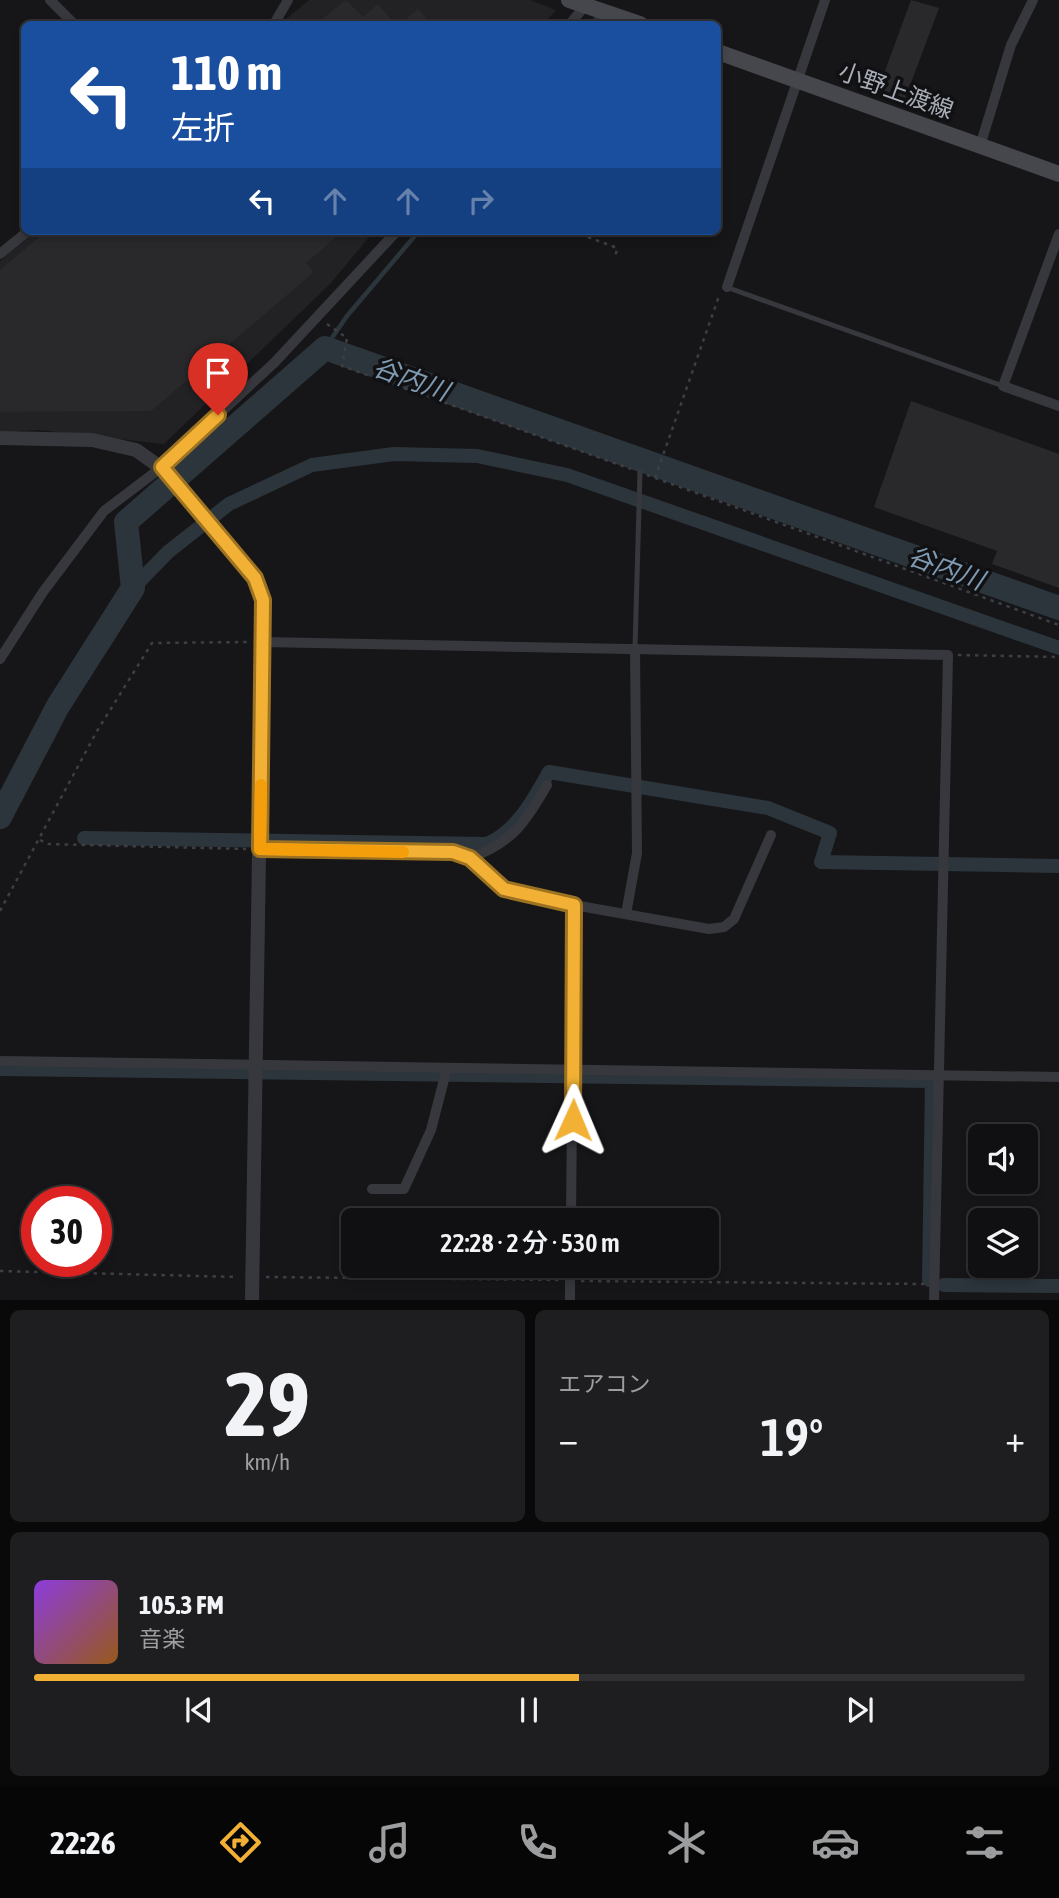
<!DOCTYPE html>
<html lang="ja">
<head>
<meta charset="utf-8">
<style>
  body { margin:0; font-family:"Asap Condensed","Noto Sans JP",sans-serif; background:#1e1e20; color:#f1f3f6; height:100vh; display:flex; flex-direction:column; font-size:26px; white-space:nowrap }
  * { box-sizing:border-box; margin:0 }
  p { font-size:23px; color:#9c9d9f }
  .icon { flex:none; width:38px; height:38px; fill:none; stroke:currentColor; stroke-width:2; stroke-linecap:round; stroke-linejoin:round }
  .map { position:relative; height:1300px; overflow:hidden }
  .side { display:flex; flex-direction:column; gap:10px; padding:10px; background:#09090a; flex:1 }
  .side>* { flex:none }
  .top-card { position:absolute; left:21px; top:21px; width:700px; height:214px; border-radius:10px; box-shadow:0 4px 10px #0003,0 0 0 2px #303032; background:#1a4fa0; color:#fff; overflow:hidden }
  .tools { position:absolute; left:968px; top:1124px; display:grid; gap:14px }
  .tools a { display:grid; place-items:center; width:70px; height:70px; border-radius:10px; background:#101012; box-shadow:0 4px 10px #0003,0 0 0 2px #303032; font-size:35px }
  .speed { position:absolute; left:21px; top:1186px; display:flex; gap:14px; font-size:35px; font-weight:700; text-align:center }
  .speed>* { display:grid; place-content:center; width:91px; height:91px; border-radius:50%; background:#101012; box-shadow:0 4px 10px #0003,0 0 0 2px #303032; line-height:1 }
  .speed .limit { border:10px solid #d22; background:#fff; color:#111 }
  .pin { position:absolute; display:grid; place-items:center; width:60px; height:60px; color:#fff; margin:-72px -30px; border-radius:50% 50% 50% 0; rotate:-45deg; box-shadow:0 0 7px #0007 }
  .pin .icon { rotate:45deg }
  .me { position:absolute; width:77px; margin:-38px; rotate:1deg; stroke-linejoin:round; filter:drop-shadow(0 0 5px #0008) }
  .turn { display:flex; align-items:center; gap:24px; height:147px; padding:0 35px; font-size:32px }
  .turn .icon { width:91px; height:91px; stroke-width:2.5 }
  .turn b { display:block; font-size:49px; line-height:60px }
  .lanes { display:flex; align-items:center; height:66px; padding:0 35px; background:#0003; justify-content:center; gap:35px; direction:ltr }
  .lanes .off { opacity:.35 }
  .big { font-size:52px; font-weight:600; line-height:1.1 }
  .side .widget { flex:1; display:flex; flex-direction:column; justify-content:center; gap:10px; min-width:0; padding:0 24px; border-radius:10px; background:#1e1e20 }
  .side .dial { align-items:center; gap:0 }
  .dial b { font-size:91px; line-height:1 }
  .song { display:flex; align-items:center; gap:21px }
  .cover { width:84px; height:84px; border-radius:10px; background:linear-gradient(135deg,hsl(270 70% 55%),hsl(30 70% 35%)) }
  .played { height:7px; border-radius:4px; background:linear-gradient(90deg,#f2b134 55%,#303032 55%) }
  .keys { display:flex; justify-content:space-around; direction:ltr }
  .heat { display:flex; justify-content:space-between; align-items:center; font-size:38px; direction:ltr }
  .side .tiles { flex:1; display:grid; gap:10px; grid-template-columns:1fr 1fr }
  .widget:last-child { grid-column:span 2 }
  .trip { position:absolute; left:341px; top:1208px; width:378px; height:70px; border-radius:10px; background:#101012; box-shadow:0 4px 10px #0003,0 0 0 2px #303032; font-weight:600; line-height:70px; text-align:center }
  .menu { display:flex; height:112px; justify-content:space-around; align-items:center; background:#060607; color:#9c9d9f }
  .menu .icon { width:49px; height:49px }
  .menu .selected { color:#f2b134 }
  .menu b { font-size:32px; color:#f1f3f6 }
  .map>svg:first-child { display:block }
  .built { fill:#222225 }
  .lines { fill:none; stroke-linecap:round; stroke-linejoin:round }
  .stream { stroke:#2c353c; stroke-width:4.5 }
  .canal { stroke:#2c353c; stroke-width:14 }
  .river { stroke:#2c353c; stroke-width:24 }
  .building { fill:#29292c }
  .path { stroke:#3d3f44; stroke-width:2.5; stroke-dasharray:3.5 5; stroke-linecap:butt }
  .service { stroke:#37383d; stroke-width:5 }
  .minor { stroke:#37383d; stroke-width:10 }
  .tertiary { stroke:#37383d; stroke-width:14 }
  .secondary { stroke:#45474d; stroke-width:16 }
  .route-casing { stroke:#9d7322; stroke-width:18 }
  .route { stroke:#f2b134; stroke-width:12 }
  .slow { stroke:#f59e0b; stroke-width:12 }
  .labels { text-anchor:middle; stroke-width:7; stroke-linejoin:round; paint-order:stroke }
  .street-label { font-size:24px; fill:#a8adb8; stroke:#111113 }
  .water-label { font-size:26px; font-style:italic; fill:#7f9bb3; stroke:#111113 }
</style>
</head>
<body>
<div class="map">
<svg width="1059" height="1300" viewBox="0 0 1059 1300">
  <rect width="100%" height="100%" fill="#161618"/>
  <g class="built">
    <path d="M309 0H530L556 10 544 24H280Z"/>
    <path d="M36 231H374L331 283 164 444 39 430 0 432V261Z"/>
  </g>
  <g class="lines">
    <g class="stream">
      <path d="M592 24 600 14"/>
      <path d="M325 348 347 316 419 231"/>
    </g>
    <g class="canal">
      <path d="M133 588 168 552 229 504 312 465 394 454 477 456 567 475 1059 648"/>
      <path d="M84 838 487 844C518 830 533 800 549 772L768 808 830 833 821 862 1059 866"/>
      <path d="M0 1069 932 1081 929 1280"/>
      <path d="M944 1285 1059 1286"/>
    </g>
    <path class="river" d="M0 817 58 706 133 588 126 522 325 348 1059 608"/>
  </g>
  <g class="building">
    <path d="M346 0 363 17 378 4 395 24H316Z"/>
    <path d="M911 0 939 8 905 99 878 90Z"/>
    <path d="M418 9 431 24H399Z"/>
    <path d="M47 231H343L306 263 314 272 151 411 0 412V270Z"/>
    <path d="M911 401 1059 454V588L992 564 997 551 874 507Z"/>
  </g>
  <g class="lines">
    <g class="path">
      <path d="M572 231 617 248 615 259"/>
      <path d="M327 324 347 338 342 366 631 469"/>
      <path d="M647 475 1059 625"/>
      <path d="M655 478 719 296"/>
      <path d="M958 655 1059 657"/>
      <path d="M40 840 48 844 246 849"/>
      <path d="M0 911 97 731 152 643 249 642"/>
      <path d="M0 1271 238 1277"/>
      <path d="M266 1277 560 1280"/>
      <path d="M581 1281 924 1284"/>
    </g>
    <g class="service">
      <path d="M726 287 1003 386"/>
      <path d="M635 648 640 472"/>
    </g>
    <g class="minor">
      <path d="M50 0 74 24"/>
      <path d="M274 24 288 0"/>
      <path d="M570 24 588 2"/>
      <path d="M980 146 1011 45 1033 0"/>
      <path d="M1059 234 1003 386 1059 406"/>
      <path d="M0 254 28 231"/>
      <path d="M727 287 825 0"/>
      <path d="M263 642 948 655 934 1300"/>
      <path d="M0 659 43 592 104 511 162 467 275 362 397 231"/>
      <path d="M260 849 453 852 470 858 504 889 574 905 709 929 724 927 734 919 771 835"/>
      <path d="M470 858C512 843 526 822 547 785"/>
      <path d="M626 914 637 853 635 648"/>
      <path d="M0 1061 1059 1077"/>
      <path d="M372 1189H404L431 1130 447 1068"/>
      <path d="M571 1220 574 905"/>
      <path d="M570 1300V1265"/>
    </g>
    <path class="tertiary" d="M0 438 92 440 136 450 167 472 255 578 263 600 252 1300"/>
    <g class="secondary">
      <path d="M569 0 640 24"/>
      <path d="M718 52 1059 174"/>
    </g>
  </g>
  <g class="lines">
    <defs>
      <path id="route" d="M218 415 162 467 255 578 263 600 260 849 453 852 470 858 504 889 574 905 573 1120"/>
    </defs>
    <use href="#route" class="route-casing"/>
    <use href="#route" class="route"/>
    <path class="slow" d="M261 785 260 849 403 852"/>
  </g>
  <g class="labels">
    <g class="street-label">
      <text transform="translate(896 91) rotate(20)" y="8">小野上渡線</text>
    </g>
    <g class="water-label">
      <text transform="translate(411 379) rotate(20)" y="9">谷内川</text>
      <text transform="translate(946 568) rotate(20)" y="9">谷内川</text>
    </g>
  </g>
</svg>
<div class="tools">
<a><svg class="icon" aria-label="sound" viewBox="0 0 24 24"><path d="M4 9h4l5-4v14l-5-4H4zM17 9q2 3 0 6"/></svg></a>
<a><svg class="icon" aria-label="layers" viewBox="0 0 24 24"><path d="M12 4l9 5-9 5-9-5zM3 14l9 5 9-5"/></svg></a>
</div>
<div class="speed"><div class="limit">30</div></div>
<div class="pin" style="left:218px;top:415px;background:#d93025"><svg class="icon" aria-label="arrive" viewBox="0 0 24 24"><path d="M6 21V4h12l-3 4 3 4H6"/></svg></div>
<svg class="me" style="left:573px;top:1120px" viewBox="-20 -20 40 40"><path d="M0-17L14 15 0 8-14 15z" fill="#f2b134" stroke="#fff" stroke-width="4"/></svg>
<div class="trip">22:28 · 2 分 · 530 m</div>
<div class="top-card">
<div class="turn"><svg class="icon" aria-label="left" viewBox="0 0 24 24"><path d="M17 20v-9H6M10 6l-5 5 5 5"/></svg><div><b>110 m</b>左折</div></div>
<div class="lanes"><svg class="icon" aria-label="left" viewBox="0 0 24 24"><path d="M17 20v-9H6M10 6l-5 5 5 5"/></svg><svg class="icon off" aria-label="ahead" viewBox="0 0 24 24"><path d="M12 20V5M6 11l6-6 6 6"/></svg><svg class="icon off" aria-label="ahead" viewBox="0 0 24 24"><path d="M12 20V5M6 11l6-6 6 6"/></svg><svg class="icon off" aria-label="right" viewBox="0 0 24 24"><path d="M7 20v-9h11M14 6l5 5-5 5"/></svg></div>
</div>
</div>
<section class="side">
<div class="tiles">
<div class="widget dial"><b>29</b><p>km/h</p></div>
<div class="widget"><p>エアコン</p>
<div class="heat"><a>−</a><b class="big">19°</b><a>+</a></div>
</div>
<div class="widget">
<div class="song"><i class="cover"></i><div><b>105.3 FM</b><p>音楽</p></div></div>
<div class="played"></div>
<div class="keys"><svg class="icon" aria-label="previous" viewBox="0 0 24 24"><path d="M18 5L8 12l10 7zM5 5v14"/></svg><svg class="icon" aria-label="pause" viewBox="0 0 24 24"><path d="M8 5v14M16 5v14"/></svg><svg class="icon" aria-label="next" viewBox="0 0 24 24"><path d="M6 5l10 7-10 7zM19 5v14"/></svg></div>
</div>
</div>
</section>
<nav class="menu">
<b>22:26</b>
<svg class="icon selected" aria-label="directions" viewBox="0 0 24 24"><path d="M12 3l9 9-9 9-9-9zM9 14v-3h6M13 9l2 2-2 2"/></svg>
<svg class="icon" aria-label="music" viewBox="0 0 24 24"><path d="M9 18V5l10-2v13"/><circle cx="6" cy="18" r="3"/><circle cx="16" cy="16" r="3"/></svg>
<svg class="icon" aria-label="phone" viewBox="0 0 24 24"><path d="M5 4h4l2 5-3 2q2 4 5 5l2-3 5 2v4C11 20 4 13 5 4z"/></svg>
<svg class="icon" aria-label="climate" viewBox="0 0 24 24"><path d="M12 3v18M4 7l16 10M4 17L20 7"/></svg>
<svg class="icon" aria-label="car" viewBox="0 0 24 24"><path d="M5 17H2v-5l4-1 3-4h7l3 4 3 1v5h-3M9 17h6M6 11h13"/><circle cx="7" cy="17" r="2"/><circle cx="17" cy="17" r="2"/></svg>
<svg class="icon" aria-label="filters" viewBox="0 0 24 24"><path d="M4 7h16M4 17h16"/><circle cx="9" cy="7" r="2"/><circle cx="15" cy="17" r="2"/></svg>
</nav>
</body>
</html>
